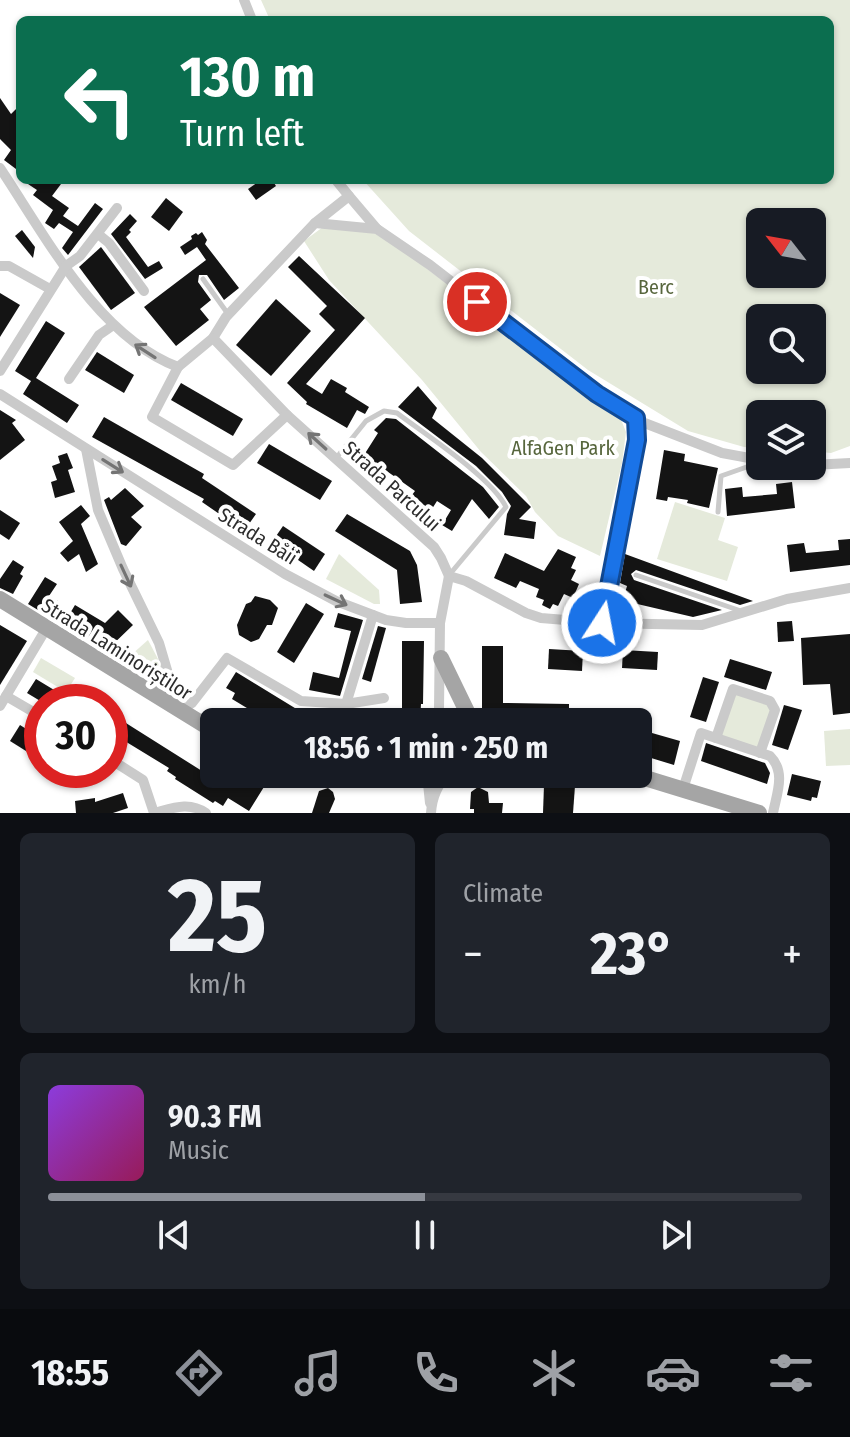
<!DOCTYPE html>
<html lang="en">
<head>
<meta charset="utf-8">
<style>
  body { margin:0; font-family:"Fira Sans Condensed",sans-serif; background:#20242c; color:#f1f3f6; height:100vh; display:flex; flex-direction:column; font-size:30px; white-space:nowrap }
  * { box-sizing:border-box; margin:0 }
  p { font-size:26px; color:#9ea1a6 }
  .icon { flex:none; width:44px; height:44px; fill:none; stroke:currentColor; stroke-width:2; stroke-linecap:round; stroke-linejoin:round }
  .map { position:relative; height:813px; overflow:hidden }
  .drawer { display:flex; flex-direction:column; gap:20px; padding:20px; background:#0d0f14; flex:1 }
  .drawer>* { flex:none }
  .banner { position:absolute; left:16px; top:16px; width:818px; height:168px; border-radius:12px; box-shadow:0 2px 6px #0004; background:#0b6e4f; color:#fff; overflow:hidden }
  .needle { width:52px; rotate:301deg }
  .controls { position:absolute; left:746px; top:208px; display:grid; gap:16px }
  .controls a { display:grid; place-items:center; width:80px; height:80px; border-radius:12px; background:#171b24; box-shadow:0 2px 6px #0004; font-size:40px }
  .speed { position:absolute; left:24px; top:684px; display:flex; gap:16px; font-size:40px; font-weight:700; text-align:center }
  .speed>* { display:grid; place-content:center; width:104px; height:104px; border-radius:50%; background:#171b24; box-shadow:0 2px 6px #0004; line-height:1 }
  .speed .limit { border:12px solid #d22; background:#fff; color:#111 }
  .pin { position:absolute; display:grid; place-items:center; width:68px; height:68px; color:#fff; margin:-34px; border:4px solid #fff; border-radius:50%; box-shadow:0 2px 8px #0007 }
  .me { position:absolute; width:88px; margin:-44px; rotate:11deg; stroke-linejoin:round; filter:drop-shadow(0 0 6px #0008) }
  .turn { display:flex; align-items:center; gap:28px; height:168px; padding:0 32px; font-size:36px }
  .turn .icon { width:104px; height:104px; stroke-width:2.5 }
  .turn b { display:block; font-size:56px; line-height:68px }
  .big { font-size:60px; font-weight:700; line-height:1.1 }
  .drawer .tile { flex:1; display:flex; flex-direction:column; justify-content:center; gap:12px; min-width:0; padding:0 28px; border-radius:12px; background:#20242c }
  .drawer .dial { align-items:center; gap:0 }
  .dial b { font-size:104px; line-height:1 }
  .song { display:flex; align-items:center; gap:24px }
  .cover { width:96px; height:96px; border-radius:12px; background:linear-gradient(135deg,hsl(270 70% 55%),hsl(330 70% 35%)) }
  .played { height:8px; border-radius:4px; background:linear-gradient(90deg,#8c9099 50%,#363941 50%) }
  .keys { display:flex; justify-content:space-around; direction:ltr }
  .heat { display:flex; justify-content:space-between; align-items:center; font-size:44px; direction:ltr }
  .drawer .tiles { flex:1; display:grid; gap:20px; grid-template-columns:1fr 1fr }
  .tile:last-child { grid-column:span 2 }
  .trip { position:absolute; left:200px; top:708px; width:452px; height:80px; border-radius:12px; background:#171b24; box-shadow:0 2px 6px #0004; font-weight:700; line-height:80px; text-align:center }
  .menu { display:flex; height:128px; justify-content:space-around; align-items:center; background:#090b0e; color:#9ea1a6 }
  .menu .icon { width:56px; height:56px }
  .menu .current { color:#8c9099 }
  .menu b { font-size:36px; color:#f1f3f6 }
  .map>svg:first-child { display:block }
  .green { fill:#e5eadb; fill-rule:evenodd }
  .building { fill:#141414 }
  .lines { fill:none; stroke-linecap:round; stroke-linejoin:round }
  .lane { stroke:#cacaca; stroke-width:5 }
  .street { stroke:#cacaca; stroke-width:10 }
  .primary { stroke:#a5a5a5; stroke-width:16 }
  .oneway { stroke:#747474 }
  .route-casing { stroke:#114b97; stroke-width:20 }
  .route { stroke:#1a73e8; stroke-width:14 }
  .labels { text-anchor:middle; stroke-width:8; stroke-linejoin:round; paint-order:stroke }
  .park-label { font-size:20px; fill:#57663d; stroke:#fff }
  .street-label { font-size:20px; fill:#2d2d2d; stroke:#fff }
</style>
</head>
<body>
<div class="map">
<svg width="850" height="813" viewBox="0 0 850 813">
  <rect width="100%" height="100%" fill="#fff"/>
  <g class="green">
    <path d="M261 0H850V446L831 453 812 451V414H760V448L744 447 688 431 588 370 409 231 363 180H830V20H270ZM760 222H812V274H760ZM760 318H812V370H760Z"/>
    <path d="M323 227 380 234 387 238 620 417 626 432 622 463 600 556 558 536 535 512 526 496 481 452 422 380 329 280 304 241Z"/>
    <path d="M675 502 725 518 718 540 738 547 727 581 657 559Z"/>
    <path d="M339 554 379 590 380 604H374L326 579Z"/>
    <path d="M148 640 167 676 168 689H161L121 664Z"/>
    <path d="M41 658 75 678 66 692 33 672Z"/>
    <path d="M734 693 772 706 758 748 720 735Z"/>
    <path d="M850 729V765L826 766 824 731Z"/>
  </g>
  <g class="building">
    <path d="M0 98 11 114 20 105V172L4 160 11 150 0 139Z"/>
    <path d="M22 180H64L52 196 69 208 63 216 78 226 95 203 103 209 68 255 62 248 73 232 59 223 54 229 45 223 53 210 33 195 37 190Z"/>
    <path d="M261 180H272L276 186 256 200 248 189Z"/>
    <path d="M166 198 183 212 169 231 151 217Z"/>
    <path d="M130 214 137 221 129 230 131 232 126 237 148 267 159 261 163 268 145 279 111 234Z"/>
    <path d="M22 230 35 247 33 258 15 236Z"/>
    <path d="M202 232 207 240 205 244 239 288 224 300 207 275H199L198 282 211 300 200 309 209 320 176 346 144 307 206 260 197 247 185 255 180 247 192 239 191 236 196 233 198 235Z"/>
    <path d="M101 247 135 293 111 310 79 267Z"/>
    <path d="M299 256 365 318 306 384 322 394 331 379 347 388 345 392 369 407 365 414 357 410 347 428 306 404 307 402 287 383 335 330 319 314 327 306 288 267Z"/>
    <path d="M0 293 20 305 0 337Z"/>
    <path d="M276 299 311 331 271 376 236 345Z"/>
    <path d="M46 321 65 333 36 378 79 405 67 423 23 394 31 381 15 371Z"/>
    <path d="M97 352 134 375 124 393 85 370Z"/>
    <path d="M181 383 243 419 233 436 171 400Z"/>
    <path d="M418 386 437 408 432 418 482 458 531 507 519 519 536 522 534 539 504 535 507 514 511 506 502 492 476 466 398 407Z"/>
    <path d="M0 410 16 420 12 423 25 440 0 460Z"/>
    <path d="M104 417 204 474 202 478 256 514 244 531 202 502 204 499 92 437Z"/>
    <path d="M386 418 396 419 483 487 499 507 489 519 472 499 452 531 442 525 451 510 437 501 430 512 409 499 415 491 364 455 378 433 374 430Z"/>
    <path d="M269 444 332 481 320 500 257 463Z"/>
    <path d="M664 450 685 454 684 461 718 468 709 508 687 503 688 500 668 497 667 501 656 499Z"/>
    <path d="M67 453 73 468 68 470 75 492 55 498 51 482 57 480 52 466 60 463 58 456Z"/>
    <path d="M792 482 795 508 727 516 725 489 742 487 743 497 777 494 776 484Z"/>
    <path d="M125 488 144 506 131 517 142 527 126 546 121 544 104 500 109 497 111 500Z"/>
    <path d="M81 505 90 516 81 524 98 564 86 572 79 554 68 562 60 553 73 541 59 522Z"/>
    <path d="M0 510 20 523 9 540 0 534Z"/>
    <path d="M347 514 410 551 417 565 422 602 400 604 397 570 335 531Z"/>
    <path d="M283 526 325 554 314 571 272 542Z"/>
    <path d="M850 539V565L790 572 787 545 804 543 806 553 839 550 838 540Z"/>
    <path d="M558 549 576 557 571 568 576 570 571 580 579 584 573 598 564 594 558 606 553 604 550 609 542 605 544 600 536 597 539 589 520 581 516 588 494 578 505 553 544 571Z"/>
    <path d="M625 554 753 601 740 605 636 570 631 574 634 580 722 610 693 617 633 603 631 609 621 607 627 586 620 583Z"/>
    <path d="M13 560 24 567 20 574 23 576 13 594 0 588V579Z"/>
    <path d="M45 577 57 584 49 596 58 601 48 616 28 604Z"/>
    <path d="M255 596 270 600 278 608 272 625H267L259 639 251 642 239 635 237 625 246 604 251 602Z"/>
    <path d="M306 603 324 614 294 663 277 652Z"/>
    <path d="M75 605 105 623 118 610 133 625 106 651 63 625Z"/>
    <path d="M338 613 363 620 340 696 309 690 313 672 339 678 351 631 334 627Z"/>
    <path d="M792 621 794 641 778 642 777 622Z"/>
    <path d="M0 625 27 641 0 685Z"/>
    <path d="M378 626 386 628 371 682 362 679Z"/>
    <path d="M850 634V713L833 715 830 684 803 685 801 638Z"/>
    <path d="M402 641H424L423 704H421L420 722H402Z"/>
    <path d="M482 646H503V703L569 704V722H495L496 709H482Z"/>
    <path d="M549 649 583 651 582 671 548 669Z"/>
    <path d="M623 650 658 652 657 670 622 668Z"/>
    <path d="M730 659 772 672 766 690 724 677Z"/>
    <path d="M236 672 303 713 370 714V722H270L232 699 235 693 226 688Z"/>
    <path d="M703 677 719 682 706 722 690 717Z"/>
    <path d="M36 679 69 699 74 691 92 702H42L27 693Z"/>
    <path d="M784 705 802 710 788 750 772 745Z"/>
    <path d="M110 713 229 788 238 774H254L267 782 249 811 228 798 223 806 215 801 213 803 175 779 176 777 167 771 169 768 110 732Z"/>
    <path d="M20 725 42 739V761L10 741Z"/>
    <path d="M638 729 680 741 674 765 638 754Z"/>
    <path d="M706 743 765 763 770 773 767 784 701 761Z"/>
    <path d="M792 774 821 781 817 798 812 797 811 801 787 795Z"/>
    <path d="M544 785 575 786 573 813H543Z"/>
    <path d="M478 787 488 792 489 803H503L502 813H474V809H470L471 792Z"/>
    <path d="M328 788 333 792 335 799 329 813H312L319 791Z"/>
    <path d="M123 793 128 808 113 813H76L75 801 95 798V802Z"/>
  </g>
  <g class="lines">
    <g class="lane">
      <path d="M203 279 228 314 227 316"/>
      <path d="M337 457 366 421 384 411 397 413C426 435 491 477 506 507L450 574"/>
      <path d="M718 512 721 476 758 463"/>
      <path d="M636 575 741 611"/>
    </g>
    <g class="street">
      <path d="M244 0 252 20"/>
      <path d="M0 168C46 237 98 337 178 367L213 338 226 317 315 223 377 229 430 265 597 394 642 422 722 453 760 460"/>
      <path d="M336 180 349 196"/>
      <path d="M315 223 349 196 377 229"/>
      <path d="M98 234 109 243 144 291"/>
      <path d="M0 266H9L50 289"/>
      <path d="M213 338 287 415 434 547 441 558 449 576"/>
      <path d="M178 367 152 417 233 465 287 415"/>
      <path d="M0 371 66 266 80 256 117 208"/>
      <path d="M69 379 99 335 112 326"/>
      <path d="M0 394 285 574 336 601 386 620 406 623H440"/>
      <path d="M86 449 98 510 123 569 159 643 179 711 192 703 227 658 301 701 346 704 373 615"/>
      <path d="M812 465 850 463"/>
      <path d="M449 576 466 581 526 613 541 618 602 623 702 625 787 599 850 588"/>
      <path d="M602 623 637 440 636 418"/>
      <path d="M6 696 42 717"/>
      <path d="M346 704 384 698"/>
      <path d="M0 706 46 629"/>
      <path d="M441 722 439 709 440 623 449 576"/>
      <path d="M716 738 733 689 770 701 775 710 760 753"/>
      <path d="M110 759 143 780 154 813"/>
      <path d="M427 774 430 803"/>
      <path d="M683 789 701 733 770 756C786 772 777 793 773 813"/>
      <path d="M154 813C173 808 189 801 206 813"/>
      <path d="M431 813C432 798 437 785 448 774"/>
    </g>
    <g class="primary">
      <path d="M0 599 214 731"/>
      <path d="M441 658 472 722"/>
      <path d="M435 774H446"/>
      <path d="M632 774 759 813"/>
    </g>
  </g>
  <defs><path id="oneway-shaft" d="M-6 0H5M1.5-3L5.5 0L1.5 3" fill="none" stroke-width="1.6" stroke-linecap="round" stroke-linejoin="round" transform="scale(2)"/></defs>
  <g class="oneway">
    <use href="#oneway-shaft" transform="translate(145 351) rotate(-147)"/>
    <use href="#oneway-shaft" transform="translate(317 441) rotate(-138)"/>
    <use href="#oneway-shaft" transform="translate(113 466) rotate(32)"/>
    <use href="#oneway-shaft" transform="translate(126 576) rotate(65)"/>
    <use href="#oneway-shaft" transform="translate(336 600) rotate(25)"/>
  </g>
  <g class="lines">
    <defs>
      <path id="route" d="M477 302 597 394 636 418 637 440 602 623"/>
    </defs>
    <use href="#route" class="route-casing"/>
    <use href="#route" class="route"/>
  </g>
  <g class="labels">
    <g class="park-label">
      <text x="656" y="294">Berc</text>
      <text x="563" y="455">AlfaGen Park</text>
    </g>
    <g class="street-label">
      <text transform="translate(392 486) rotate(42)" y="7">Strada Parcului</text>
      <text transform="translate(258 536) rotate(32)" y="7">Strada Băii</text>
      <text transform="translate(117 649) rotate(32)" y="7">Strada Laminoriștilor</text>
    </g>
  </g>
</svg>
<div class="controls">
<a><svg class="needle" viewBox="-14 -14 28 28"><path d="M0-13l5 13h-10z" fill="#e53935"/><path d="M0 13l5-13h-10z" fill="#9ea1a6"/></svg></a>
<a><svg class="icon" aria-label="search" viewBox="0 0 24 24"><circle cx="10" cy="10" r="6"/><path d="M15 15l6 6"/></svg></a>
<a><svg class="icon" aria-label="layers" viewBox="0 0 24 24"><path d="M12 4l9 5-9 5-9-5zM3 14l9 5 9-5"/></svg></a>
</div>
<div class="speed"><div class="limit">30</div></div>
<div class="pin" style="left:477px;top:302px;background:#d93025"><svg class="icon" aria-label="arrive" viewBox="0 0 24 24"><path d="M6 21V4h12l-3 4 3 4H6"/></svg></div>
<svg class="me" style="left:602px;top:623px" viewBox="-20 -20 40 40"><circle r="17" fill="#1a73e8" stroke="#fff" stroke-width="3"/><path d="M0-11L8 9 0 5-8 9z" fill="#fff"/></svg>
<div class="trip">18:56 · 1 min · 250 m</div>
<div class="banner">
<div class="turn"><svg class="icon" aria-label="left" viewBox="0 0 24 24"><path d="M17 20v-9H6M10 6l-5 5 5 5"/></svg><div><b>130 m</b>Turn left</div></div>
</div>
</div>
<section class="drawer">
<div class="tiles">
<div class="tile dial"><b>25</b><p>km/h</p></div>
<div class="tile"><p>Climate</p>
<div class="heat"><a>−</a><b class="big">23°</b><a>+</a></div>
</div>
<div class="tile">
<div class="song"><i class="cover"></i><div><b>90.3 FM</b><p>Music</p></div></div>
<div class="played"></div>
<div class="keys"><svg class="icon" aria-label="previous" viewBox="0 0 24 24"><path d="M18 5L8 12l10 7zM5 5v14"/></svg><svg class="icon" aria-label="pause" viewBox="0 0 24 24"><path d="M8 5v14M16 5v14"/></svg><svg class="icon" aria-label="next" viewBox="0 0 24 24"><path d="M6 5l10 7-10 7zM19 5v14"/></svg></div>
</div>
</div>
</section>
<nav class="menu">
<b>18:55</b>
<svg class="icon current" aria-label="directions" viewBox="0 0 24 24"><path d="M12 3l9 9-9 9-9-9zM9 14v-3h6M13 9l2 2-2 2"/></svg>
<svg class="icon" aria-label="music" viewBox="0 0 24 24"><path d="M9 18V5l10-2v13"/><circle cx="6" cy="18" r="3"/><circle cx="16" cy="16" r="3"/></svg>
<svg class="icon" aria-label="phone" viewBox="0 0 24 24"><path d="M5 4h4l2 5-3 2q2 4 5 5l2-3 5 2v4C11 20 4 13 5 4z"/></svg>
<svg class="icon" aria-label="climate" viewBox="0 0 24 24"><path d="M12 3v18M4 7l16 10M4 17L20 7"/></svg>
<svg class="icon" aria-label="car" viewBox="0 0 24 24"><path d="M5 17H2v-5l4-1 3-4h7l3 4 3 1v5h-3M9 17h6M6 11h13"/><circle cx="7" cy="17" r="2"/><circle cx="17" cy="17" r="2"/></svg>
<svg class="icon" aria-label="filters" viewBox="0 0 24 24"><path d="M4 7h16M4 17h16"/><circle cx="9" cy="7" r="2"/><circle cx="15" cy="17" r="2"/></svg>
</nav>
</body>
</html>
